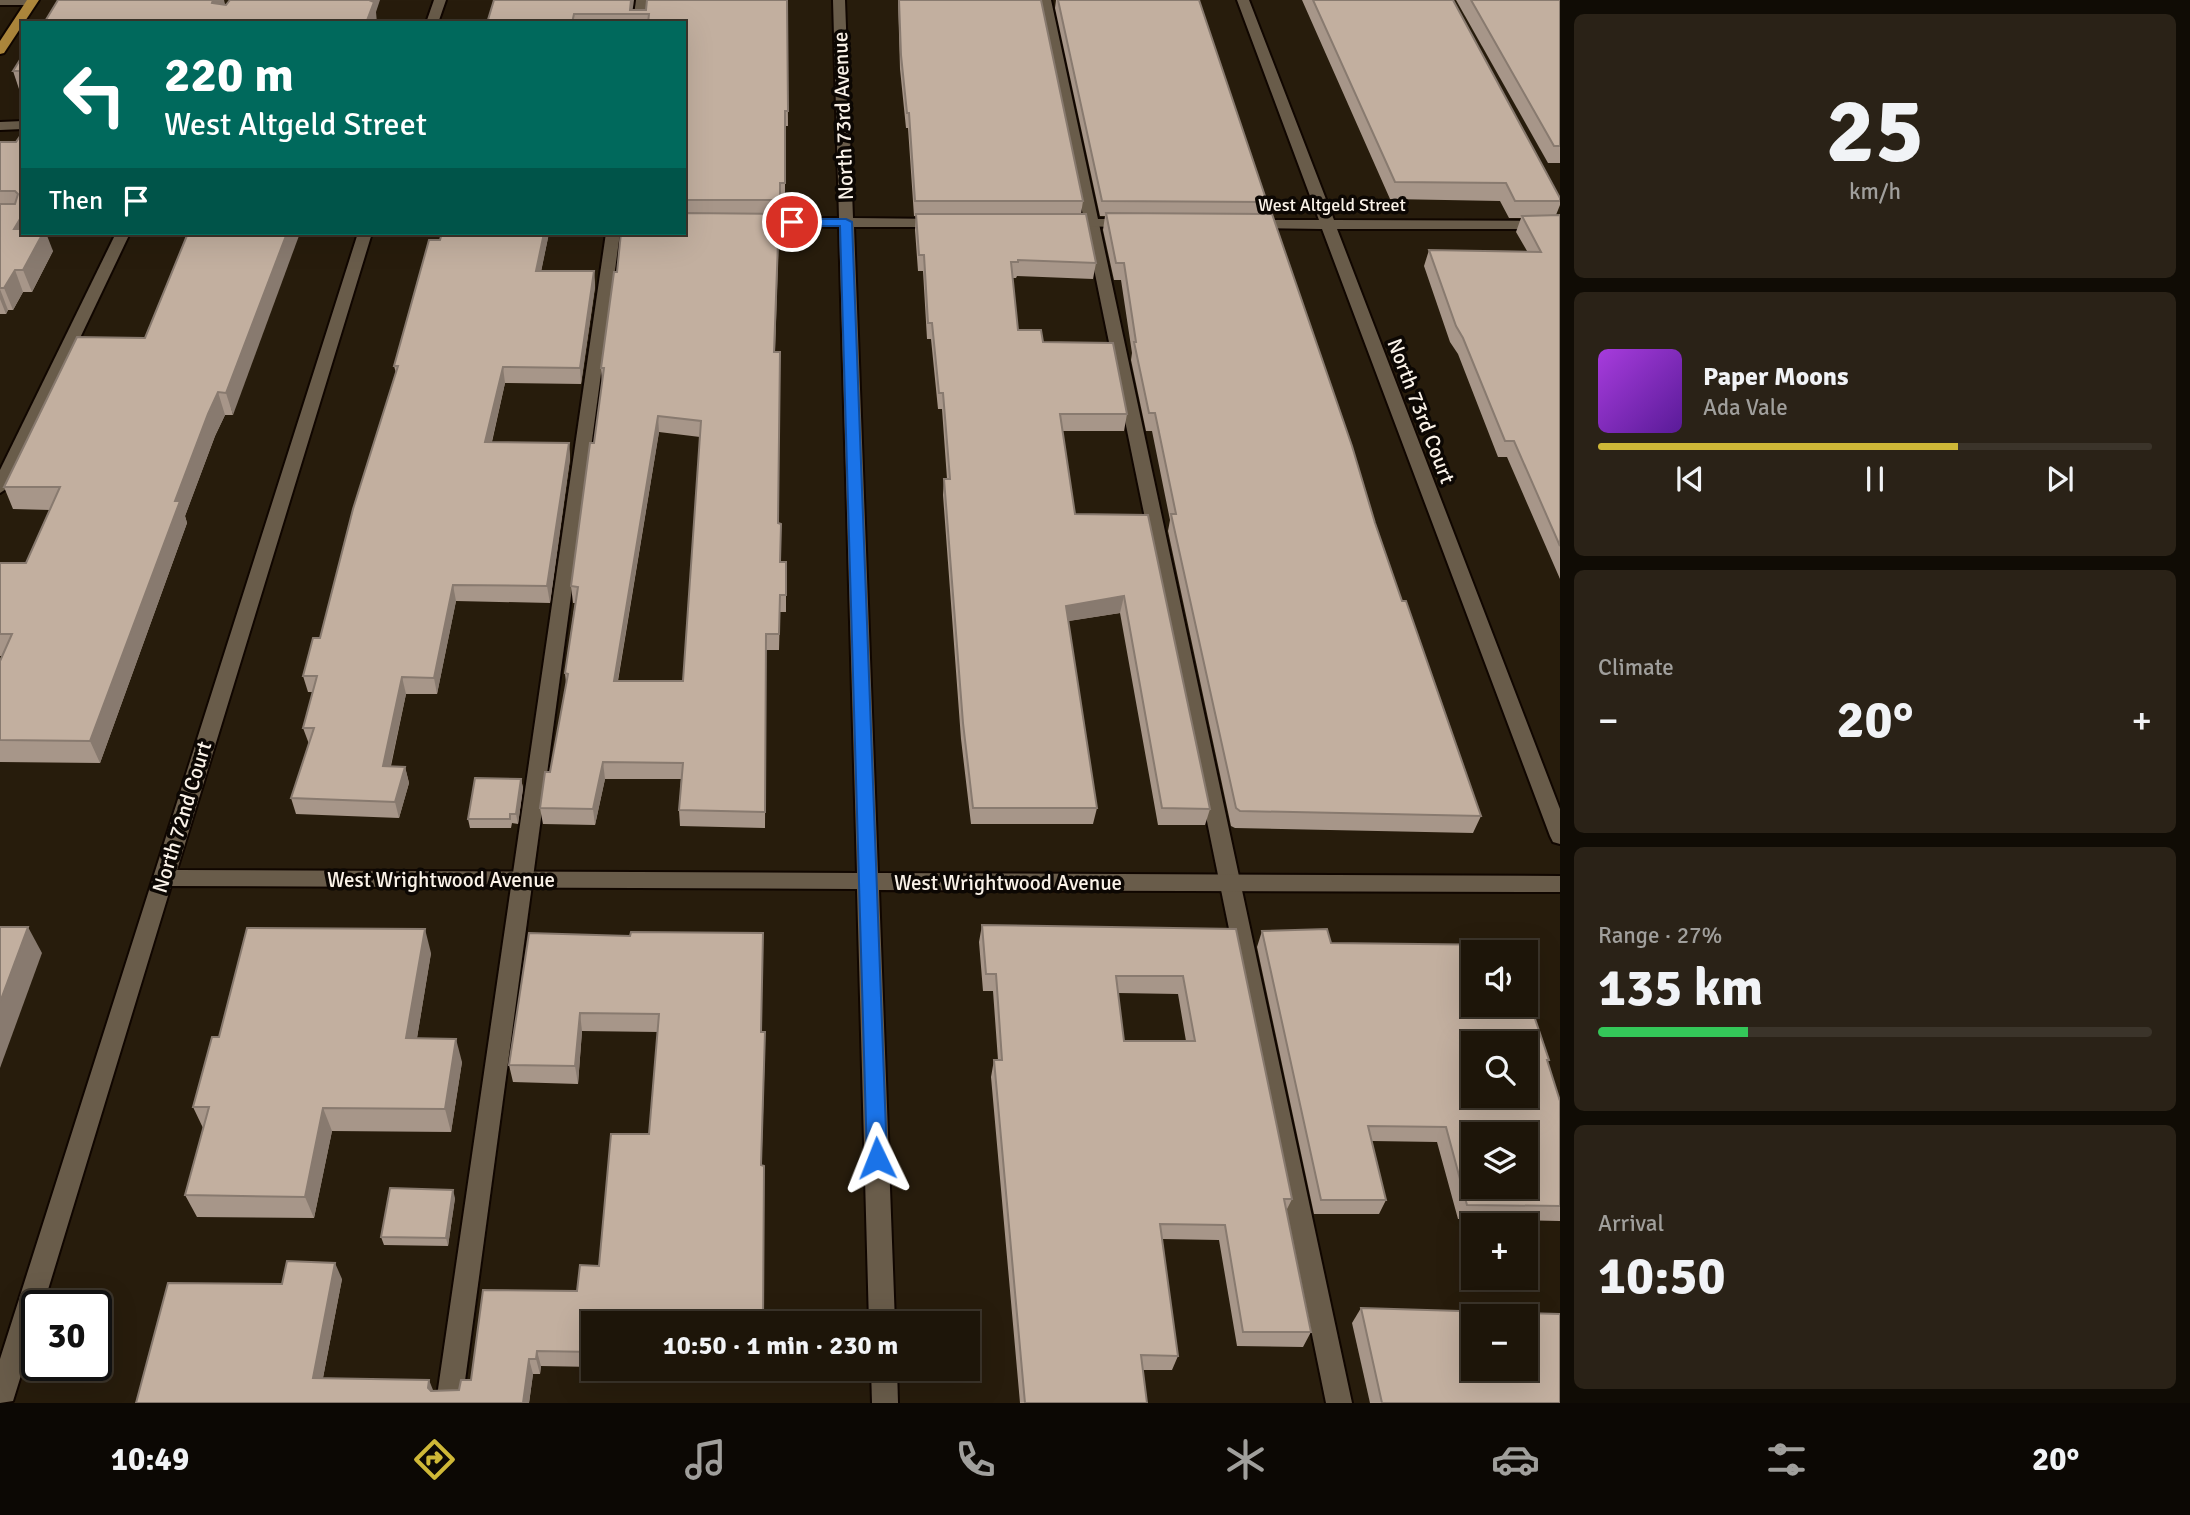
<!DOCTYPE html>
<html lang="en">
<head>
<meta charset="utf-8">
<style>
  body { margin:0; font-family:Signika,sans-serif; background:#2a2217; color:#f1f3f6; height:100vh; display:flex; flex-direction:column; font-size:26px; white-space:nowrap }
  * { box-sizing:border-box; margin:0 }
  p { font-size:23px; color:#a09f9c }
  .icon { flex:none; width:38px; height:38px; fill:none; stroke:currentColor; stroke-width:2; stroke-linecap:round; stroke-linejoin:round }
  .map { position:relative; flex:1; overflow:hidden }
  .panel { display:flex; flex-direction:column; gap:14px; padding:14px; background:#100c05; width:630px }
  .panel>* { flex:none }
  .guide { position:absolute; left:21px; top:21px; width:665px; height:214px; border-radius:0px; box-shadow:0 7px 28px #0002,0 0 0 2px #3b342a; background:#00695c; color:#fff; overflow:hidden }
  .controls { position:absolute; left:1461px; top:940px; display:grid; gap:14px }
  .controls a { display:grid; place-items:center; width:77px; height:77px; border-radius:0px; background:#1d1509; box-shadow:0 7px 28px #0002,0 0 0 2px #3b342a; font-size:35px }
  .speed { position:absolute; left:21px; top:1290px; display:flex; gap:14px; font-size:35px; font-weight:700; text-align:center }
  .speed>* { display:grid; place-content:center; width:91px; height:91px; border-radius:50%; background:#1d1509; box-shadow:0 7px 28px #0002,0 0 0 2px #3b342a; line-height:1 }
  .speed .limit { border:4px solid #111; border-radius:10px; background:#fff; color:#111 }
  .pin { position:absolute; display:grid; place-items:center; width:60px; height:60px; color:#fff; margin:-30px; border:4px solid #fff; border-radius:50%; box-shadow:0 2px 7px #0007 }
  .me { position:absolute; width:77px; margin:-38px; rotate:358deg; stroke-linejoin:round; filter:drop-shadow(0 0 5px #0008) }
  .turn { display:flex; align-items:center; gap:24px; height:147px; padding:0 28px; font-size:32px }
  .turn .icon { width:91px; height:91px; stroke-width:2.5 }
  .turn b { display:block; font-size:49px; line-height:60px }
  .then { display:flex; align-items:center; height:66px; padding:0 28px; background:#0003; gap:14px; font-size:26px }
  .big { font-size:52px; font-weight:700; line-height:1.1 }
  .panel .widget { flex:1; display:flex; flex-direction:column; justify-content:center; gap:10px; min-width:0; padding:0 24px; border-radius:10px; background:#2a2217 }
  .panel .dial { align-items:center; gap:0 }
  .dial b { font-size:91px; line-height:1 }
  .song { display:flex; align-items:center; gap:21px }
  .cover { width:84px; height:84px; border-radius:10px; background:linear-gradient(135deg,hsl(280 70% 55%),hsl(270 70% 35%)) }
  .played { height:7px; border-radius:4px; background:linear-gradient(90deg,#cfb837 65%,#3b342a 65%) }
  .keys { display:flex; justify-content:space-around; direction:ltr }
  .heat { display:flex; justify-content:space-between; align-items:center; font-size:38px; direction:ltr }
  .charge { height:10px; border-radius:5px; background:linear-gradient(90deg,#34c759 27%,#3b342a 0) }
  .trip { position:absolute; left:581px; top:1311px; width:399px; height:70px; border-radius:0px; background:#1d1509; box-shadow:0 7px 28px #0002,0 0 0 2px #3b342a; font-weight:700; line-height:70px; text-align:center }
  .dock { display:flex; height:112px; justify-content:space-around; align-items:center; background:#0c0804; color:#a09f9c }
  .dock .icon { width:49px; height:49px }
  .dock .current { color:#cfb837 }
  .dock b { font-size:32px; color:#f1f3f6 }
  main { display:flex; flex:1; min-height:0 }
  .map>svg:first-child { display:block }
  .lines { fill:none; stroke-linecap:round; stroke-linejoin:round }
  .service-casing { stroke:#100600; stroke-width:4 }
  .minor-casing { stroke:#100600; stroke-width:4 }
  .primary-casing { stroke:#100600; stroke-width:4 }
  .service { fill:#695c4a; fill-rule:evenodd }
  .minor { fill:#695c4a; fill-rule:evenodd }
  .primary { fill:#ad873c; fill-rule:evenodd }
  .wall { fill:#a79689; fill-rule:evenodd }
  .shaded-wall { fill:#887a6f }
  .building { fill:#c2af9f; stroke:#887a6f; stroke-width:2; fill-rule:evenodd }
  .route { fill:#1a73e8; stroke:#114b97; stroke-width:2 }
  .labels { text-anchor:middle; stroke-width:7; stroke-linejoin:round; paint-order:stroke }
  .far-street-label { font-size:18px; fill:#faf2e8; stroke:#0c0703 }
  .street-label { font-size:21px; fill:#faf2e8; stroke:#0c0703 }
</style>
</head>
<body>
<main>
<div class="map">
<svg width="1560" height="1403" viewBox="0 0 1560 1403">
  <rect width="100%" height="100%" fill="#271c0c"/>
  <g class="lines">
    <defs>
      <g id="service">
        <path d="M636 0H648L645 23H633Z"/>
        <path d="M1039 0H1051L1352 1403H1326Z"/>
        <path d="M23 121V129L0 130V122Z"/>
        <path d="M116 233H130L9 487 0 493V470Z"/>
        <path d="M606 233H620L462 1403H436Z"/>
      </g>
      <g id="minor">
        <path d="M0 0H37L38 1 32 5H0Z"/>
        <path d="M434 0H446L438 23H426Z"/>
        <path d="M833 0H845L853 218 942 219 949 223 942 227H854L878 873 1560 876V892L879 890 895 1323H869L857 889 171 886 43 1306H37V1324L13 1401 0 1403V1359L358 233H372L177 870 857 873 839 227 755 226 748 222 755 218H839Z"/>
        <path d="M1237 0H1249L1334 220 1560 221V229H1337L1560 809V844L1553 842 1550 836 1322 229 1252 228 1245 224 1252 220H1319Z"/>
        <path d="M1063 219H1128L1135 223 1128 227 1058 226V220Z"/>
        <path d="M871 1368H897L898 1403H872Z"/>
      </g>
      <path id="primary" d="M27 0H39L4 53 0 54V41Z"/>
    </defs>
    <use href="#service" class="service-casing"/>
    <use href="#minor" class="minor-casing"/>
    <use href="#primary" class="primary-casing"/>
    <use href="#service" class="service"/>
    <use href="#minor" class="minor"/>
    <use href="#primary" class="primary"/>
  </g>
  <g class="wall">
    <path d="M494 0 646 10 787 0 788 126H785V199H780L775 352 778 523 780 562H786V612H780L779 650H766L765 828 680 826 679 810 681 779H605L595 825 543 824 540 808 550 772 566 683 565 673 575 603H573L571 586 594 443 602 383 601 368 617 272 684 233V23H487ZM659 432 700 437 683 681H618Z"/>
    <path d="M898 0H1041L1083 201 1081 214 1096 263 1093 279 1017 276 1016 278H1012L1018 330 1043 342 1127 414 1124 431H1062L1075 514 1148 515 1210 809 1205 825H1158L1120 613 1068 621 1097 808 1093 824H971L961 739 943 495 944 479H947L942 409H938L931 339H927L923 271H918L915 230 916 216H914L908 128H906L900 69Z"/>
    <path d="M1056 0H1199L1267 202 1265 214 1402 601 1481 816 1473 833 1235 828 1231 826 1168 531 1170 520 1152 431H1146L1131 360 1132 353 1121 280H1114L1103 230 1105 216H1100L1055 8Z"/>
    <path d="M1302 0H1453L1560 198V205L1556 215H1560V579L1507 457H1498L1458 354 1450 342 1424 266 1429 250 1527 251 1516 232 1521 218H1509L1500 201 1390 199Z"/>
    <path d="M1456 0H1560V163H1548Z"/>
    <path d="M23 55V92H20L13 71Z"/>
    <path d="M0 142H16L23 233 53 251 32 292H23L13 310H8L6 314H0Z"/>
    <path d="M188 233 233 415H225L215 436 185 516 187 523 100 763 0 762V661L2 656H0V563H26L50 510 13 509 4 487 145 338Z"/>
    <path d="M442 233H549L541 271H594L595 287 581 384 505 383 492 442 569 443 570 459 550 603 456 601 437 694H406L391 766 405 767 409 783 399 818 296 814 291 798 309 744 303 728 313 692H308L303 676 320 638 396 373 394 366Z"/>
    <path d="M521 779 523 788 518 824 512 823 511 828H470L468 819Z"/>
    <path d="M982 925 1236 929 1292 1199 1286 1211 1311 1332 1303 1347 1237 1346 1219 1240 1162 1239 1178 1356 1172 1370H1143L1147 1403H1020L991 1077 994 1060H998L993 991H983L979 942ZM1118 993 1178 994 1186 1041H1124Z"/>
    <path d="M1262 931 1331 943 1474 952 1549 1060 1547 1063 1560 1101V1221L1458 1219 1437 1142 1372 1141 1386 1200 1379 1214H1314L1257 947Z"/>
    <path d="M529 933 762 1032 765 1049 593 1323V1367L541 1366 540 1374H533L529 1403H136L282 1284 342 1279 323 1378 433 1391 459 1390 577 1291 599 1266 649 1134 658 1032 582 1031 578 1084 513 1082 509 1065Z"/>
    <path d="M431 953 417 1038 462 1062 451 1132 332 1131 314 1218 197 1217 185 1195 203 1128 193 1107 219 1037Z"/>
    <path d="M455 1198 448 1246 384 1245 381 1237Z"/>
    <path d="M1361 1308 1560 1403H1370L1352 1323Z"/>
  </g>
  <g class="shaded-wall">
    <path d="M213 0H224L225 4 217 23 212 3Z"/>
    <path d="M369 0H380L376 12 377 23H366Z"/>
    <path d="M631 0H634L632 14H630Z"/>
    <path d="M23 214V233L14 229Z"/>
    <path d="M43 233H46L53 251 32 292 23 270Z"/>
    <path d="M287 233H300L233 415 226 393Z"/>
    <path d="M544 233H549L538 287 536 271Z"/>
    <path d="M15 270 23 292 13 310 4 288Z"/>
    <path d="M594 271 595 287 581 384 580 368Z"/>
    <path d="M0 289 8 310 6 314 0 299Z"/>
    <path d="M503 367 505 383 488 458 485 442Z"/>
    <path d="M218 392 225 415 215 436 185 516 187 523 100 763 90 741 175 501 208 414Z"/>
    <path d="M658 416 659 432 615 697 614 681Z"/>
    <path d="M569 443 570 459 550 603 547 586Z"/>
    <path d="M453 585 456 601 437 694 434 678Z"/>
    <path d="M1124 596 1120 613 1063 622 1066 606Z"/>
    <path d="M402 677 406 694 387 782 383 766Z"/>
    <path d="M603 762 605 779 595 825 593 809Z"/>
    <path d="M405 767 409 783 399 818 395 802Z"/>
    <path d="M521 779 523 788 518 824 516 814Z"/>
    <path d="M28 927 42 953 0 1068V1002Z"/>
    <path d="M425 929 431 953 413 1062 406 1038Z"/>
    <path d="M580 1013 582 1031 578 1084 575 1066Z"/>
    <path d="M765 1032V1049L761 1182V1165Z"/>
    <path d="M456 1039 462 1062 451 1132 445 1109Z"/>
    <path d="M323 1108 332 1131 314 1218 305 1197Z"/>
    <path d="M453 1190 455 1198 448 1246 446 1238Z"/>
    <path d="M335 1263 342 1279 320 1393 313 1378Z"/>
    <path d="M537 1351 541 1366 540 1374 536 1359Z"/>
    <path d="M529 1359 533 1374 529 1403H523Z"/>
    <path d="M429 1380 435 1395 428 1388Z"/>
  </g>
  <g class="building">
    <path d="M58 0H213L212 3 226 5 230 0H369L374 2 366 23H44Z"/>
    <path d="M494 0H631L630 10H646L647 0H787L788 111H785V183H780V200H684V23H648L649 14H574L572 23H487Z"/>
    <path d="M899 0H1041L1083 201H915L909 113H907L901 55Z"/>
    <path d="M1058 0H1199L1267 202 1102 201Z"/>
    <path d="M1313 0H1453L1560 198V201H1515L1506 183 1395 182Z"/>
    <path d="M1471 0H1560V146H1554Z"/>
    <path d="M23 55V71H13Z"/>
    <path d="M23 132V214L14 229H23V233H43L23 270H15L4 288H0V204H15L18 194 15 191H0V142H16Z"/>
    <path d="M684 213 779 214 774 352H780L778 523 781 524 780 562H786V595H780L779 634H766L765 812 679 810 683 763 603 762 593 809 540 808 545 772H550L568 674 565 673 578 587 571 586 590 443H594L604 368H601L614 272H617L621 233H684ZM658 416 701 421 683 681H614Z"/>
    <path d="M1106 213 1272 214 1352 446 1375 523 1402 601H1406L1481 816 1240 811 1236 808 1171 514H1176L1155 413H1149L1134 342H1136L1124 263H1116Z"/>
    <path d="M916 214H1086L1096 263 1018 260V262H1011L1018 330H1041L1043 342 1113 343 1127 414H1060L1075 514 1148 515 1210 809 1162 808 1124 596 1066 606 1097 808H973L963 723 944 479H950L943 393H939L932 323H928L924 255H919Z"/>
    <path d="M1560 215V546L1514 441H1505L1463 338 1456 326 1429 250 1541 252 1522 216Z"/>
    <path d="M188 233H287L226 393 218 392 208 414 175 501H180L90 741 0 740V661L12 634H0V563H26L60 487H4L77 337 145 338Z"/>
    <path d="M442 233H544L536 271H594L580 368 503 367 485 442 569 443 547 586 453 585 434 678 402 677 383 766 405 767 395 802 291 798 314 728H303L317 676H303L313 638H320L353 509 398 366H394L429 240H440Z"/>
    <path d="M475 778 521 779 516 814H510V819H468Z"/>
    <path d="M982 925 1236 929 1292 1199H1284L1311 1332H1243L1225 1225 1160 1224 1178 1356 1141 1355 1147 1403H1025L994 1060H1002L996 974H986ZM1116 976H1183L1195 1041H1124Z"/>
    <path d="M0 927H28L0 1002Z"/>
    <path d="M247 928 425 929 406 1038 456 1039 445 1109 323 1108 305 1197 185 1195 209 1107H193L212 1037H219Z"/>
    <path d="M1327 929 1331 943 1507 945 1509 952H1474V1004H1526V1007H1531L1549 1060H1547L1560 1101V1206L1467 1205 1446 1127 1368 1126 1386 1200H1321L1262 931ZM1474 1043H1526V1096H1474ZM1474 1134H1526V1186H1474Z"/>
    <path d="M631 932 763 933 761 1032H765L761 1165 764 1166 763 1323H593V1352L537 1351 536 1359H529L523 1403H136L168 1283 282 1284 287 1261 335 1263 313 1378 429 1380 428 1388 431 1391 459 1390 461 1380H471L483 1290 577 1291 580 1265 599 1266 611 1134H649L659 1014 580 1013 575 1066 509 1065 529 933 630 936Z"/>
    <path d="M390 1188 453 1190 446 1238 381 1237Z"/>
    <path d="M1361 1308 1560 1314V1403H1382ZM1474 1316H1526V1368H1474Z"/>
  </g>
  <path class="route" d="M846 219 852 222 887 1158 884 1164 877 1167 870 1164 867 1158 840 226H792L786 222 792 219Z"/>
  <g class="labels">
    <g class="far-street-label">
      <text x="1332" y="211">West Altgeld Street</text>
    </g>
    <g class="street-label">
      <text transform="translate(843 116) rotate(-92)" y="7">North 73rd Avenue</text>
      <text transform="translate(1421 411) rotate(69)" y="7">North 73rd Court</text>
      <text transform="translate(182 817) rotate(-73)" y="7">North 72nd Court</text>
      <text x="441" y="887">West Wrightwood Avenue</text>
      <text x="1008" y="890">West Wrightwood Avenue</text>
    </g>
  </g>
</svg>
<div class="controls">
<a><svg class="icon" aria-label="sound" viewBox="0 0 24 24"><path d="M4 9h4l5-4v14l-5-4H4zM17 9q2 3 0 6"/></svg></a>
<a><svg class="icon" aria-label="search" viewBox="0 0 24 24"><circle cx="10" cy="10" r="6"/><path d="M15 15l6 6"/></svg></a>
<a><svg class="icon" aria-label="layers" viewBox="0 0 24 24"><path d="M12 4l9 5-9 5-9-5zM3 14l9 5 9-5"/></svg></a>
<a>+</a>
<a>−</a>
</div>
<div class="speed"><div class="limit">30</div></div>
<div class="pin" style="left:792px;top:222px;background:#d93025"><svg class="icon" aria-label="arrive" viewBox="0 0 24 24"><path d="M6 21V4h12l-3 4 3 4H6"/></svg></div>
<svg class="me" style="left:877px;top:1158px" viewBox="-20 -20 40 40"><path d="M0-17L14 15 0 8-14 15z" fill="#1a73e8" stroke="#fff" stroke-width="4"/></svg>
<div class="trip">10:50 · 1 min · 230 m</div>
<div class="guide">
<div class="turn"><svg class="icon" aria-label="left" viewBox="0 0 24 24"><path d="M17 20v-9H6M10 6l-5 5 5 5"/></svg><div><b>220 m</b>West Altgeld Street</div></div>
<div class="then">Then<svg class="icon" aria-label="arrive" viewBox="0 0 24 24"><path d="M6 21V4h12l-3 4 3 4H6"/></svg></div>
</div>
</div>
<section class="panel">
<div class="widget dial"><b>25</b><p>km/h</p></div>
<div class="widget">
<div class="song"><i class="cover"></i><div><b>Paper Moons</b><p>Ada Vale</p></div></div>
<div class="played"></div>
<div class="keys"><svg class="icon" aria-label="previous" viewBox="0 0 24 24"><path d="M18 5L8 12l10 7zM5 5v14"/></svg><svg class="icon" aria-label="pause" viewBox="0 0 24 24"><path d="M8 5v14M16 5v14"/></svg><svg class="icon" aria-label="next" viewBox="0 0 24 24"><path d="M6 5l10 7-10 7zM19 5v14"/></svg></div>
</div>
<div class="widget"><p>Climate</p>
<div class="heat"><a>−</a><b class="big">20°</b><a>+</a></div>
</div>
<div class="widget"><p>Range · 27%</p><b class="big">135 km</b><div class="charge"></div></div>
<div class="widget"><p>Arrival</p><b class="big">10:50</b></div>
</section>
</main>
<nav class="dock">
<b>10:49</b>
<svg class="icon current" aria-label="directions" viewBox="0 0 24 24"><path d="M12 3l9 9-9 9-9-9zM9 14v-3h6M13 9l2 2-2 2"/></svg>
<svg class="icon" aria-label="music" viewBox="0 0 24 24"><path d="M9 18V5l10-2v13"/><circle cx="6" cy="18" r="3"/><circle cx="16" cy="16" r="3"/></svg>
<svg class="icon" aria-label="phone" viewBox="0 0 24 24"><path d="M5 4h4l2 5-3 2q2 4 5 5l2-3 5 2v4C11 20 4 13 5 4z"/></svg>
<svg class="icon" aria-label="climate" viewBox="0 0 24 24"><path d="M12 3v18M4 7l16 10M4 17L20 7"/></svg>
<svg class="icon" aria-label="car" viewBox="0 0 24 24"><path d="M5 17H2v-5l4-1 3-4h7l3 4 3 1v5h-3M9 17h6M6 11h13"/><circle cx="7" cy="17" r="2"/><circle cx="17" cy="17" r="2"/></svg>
<svg class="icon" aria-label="filters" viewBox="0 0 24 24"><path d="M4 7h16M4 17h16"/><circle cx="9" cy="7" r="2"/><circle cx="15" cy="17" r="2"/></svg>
<b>20°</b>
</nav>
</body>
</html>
